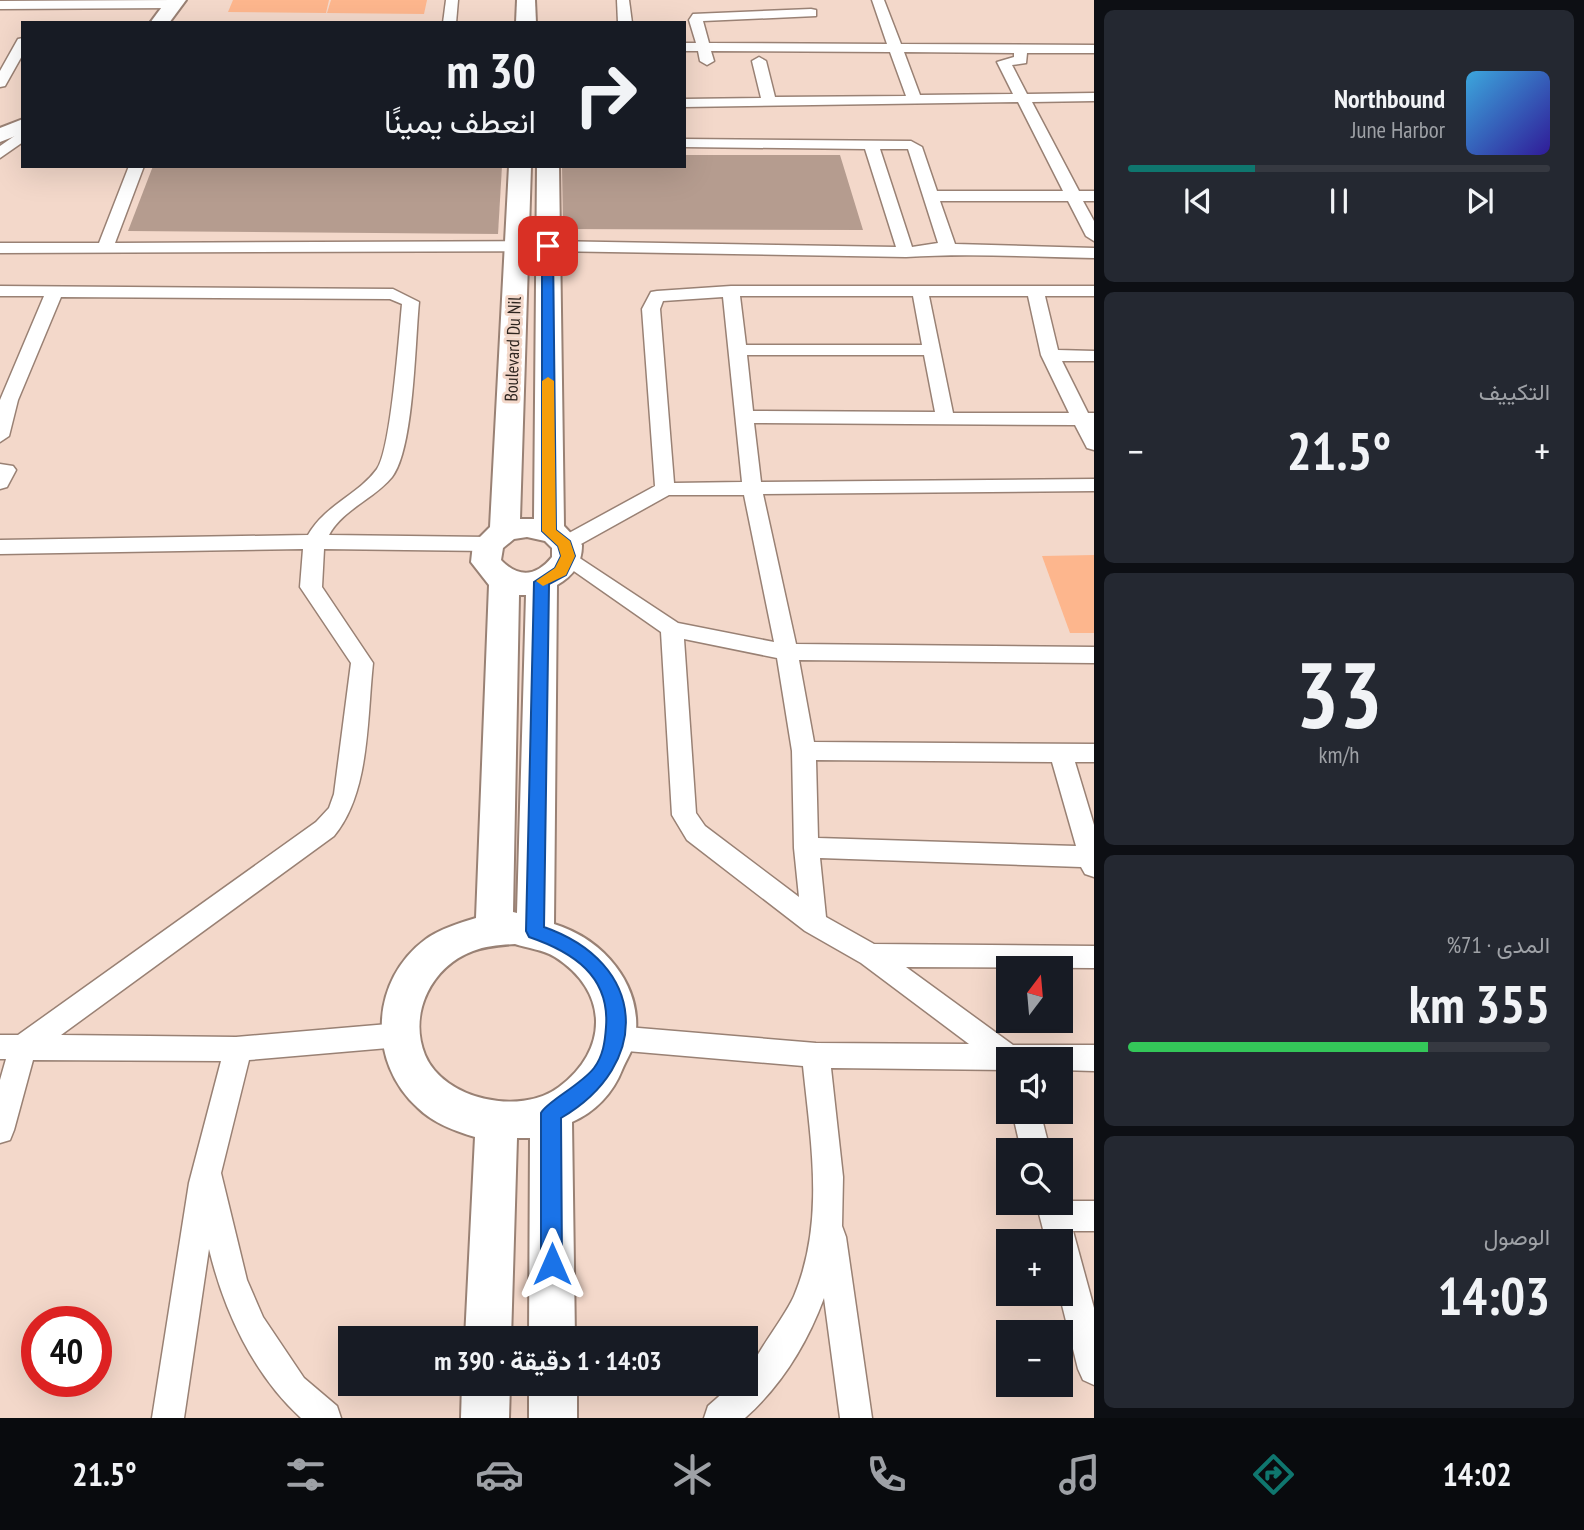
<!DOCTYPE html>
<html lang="ar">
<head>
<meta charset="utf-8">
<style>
  body { margin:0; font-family:"PT Sans Narrow",Vazirmatn,sans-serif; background:#242831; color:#f1f3f6; direction:rtl; height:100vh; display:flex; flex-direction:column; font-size:26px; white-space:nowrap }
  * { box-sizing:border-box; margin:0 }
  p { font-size:23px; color:#9ea1a6 }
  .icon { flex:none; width:38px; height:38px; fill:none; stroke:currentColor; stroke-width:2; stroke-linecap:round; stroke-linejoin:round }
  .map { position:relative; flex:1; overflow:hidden; direction:ltr }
  .panel { display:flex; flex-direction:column; gap:10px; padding:10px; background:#0d0f14; width:490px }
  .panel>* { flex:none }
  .guide { position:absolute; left:21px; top:21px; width:665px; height:147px; border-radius:0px; box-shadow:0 7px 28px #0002; direction:rtl; background:#171b24; color:#f1f3f6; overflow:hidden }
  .needle { width:46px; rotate:16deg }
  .buttons { position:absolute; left:996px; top:956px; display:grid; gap:14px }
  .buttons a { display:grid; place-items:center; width:77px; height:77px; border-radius:0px; background:#171b24; box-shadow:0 7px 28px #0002; font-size:35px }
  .speed { position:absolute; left:21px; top:1306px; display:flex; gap:14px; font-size:35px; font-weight:700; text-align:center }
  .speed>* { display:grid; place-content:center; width:91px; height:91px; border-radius:50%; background:#171b24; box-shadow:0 7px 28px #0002; line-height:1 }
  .speed .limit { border:10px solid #d22; background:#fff; color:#111 }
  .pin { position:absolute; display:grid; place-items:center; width:60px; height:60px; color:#fff; margin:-30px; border-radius:14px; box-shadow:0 4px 10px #0006 }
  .me { position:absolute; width:77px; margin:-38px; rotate:0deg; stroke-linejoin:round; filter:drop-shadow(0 0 5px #0008) }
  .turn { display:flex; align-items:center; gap:24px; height:147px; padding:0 35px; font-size:32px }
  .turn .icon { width:91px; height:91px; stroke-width:2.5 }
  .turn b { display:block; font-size:49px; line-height:60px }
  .big { font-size:52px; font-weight:700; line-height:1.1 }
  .panel .tile { flex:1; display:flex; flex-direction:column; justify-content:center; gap:10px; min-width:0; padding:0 24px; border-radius:10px; background:#242831 }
  .panel .dial { align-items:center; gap:0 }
  .dial b { font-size:91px; line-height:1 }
  .song { display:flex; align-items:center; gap:21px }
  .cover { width:84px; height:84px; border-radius:10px; background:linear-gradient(135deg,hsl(200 70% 55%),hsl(250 70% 35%)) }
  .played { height:7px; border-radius:4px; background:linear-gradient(90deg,#0f766e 30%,#363941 30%) }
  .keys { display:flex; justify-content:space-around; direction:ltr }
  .heat { display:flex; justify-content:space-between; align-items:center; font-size:38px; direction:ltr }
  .charge { height:10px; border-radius:5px; background:linear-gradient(90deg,#34c759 71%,#363941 0) }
  .trip { position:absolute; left:338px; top:1326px; width:420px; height:70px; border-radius:0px; background:#171b24; box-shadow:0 7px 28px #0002; font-weight:700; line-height:70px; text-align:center; direction:rtl }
  .tabs { display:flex; height:112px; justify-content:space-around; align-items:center; background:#090b0e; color:#9ea1a6 }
  .tabs .icon { width:49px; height:49px }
  .tabs .active { color:#0f766e }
  .tabs b { font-size:32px; color:#f1f3f6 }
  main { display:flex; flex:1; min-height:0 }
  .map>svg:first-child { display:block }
  .green { fill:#fdb68d }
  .building { fill:#b59c8f }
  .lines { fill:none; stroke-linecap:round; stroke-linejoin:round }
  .street-casing { stroke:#998174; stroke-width:3 }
  .secondary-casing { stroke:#998174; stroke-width:4 }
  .street { fill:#fff; fill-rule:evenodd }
  .secondary { fill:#fff; fill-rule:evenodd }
  .route { fill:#1a73e8; stroke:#114b97; stroke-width:2 }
  .slow { fill:#f59e0b }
  .labels { text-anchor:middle; stroke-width:6; stroke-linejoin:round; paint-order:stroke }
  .far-street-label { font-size:18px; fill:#2f2620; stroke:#f3d8ca }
</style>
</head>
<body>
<main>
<section class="panel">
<div class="tile">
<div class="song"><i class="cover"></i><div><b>Northbound</b><p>June Harbor</p></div></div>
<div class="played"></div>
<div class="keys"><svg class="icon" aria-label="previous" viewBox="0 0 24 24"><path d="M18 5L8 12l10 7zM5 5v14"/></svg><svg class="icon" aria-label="pause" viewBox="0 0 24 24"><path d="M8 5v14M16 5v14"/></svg><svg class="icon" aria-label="next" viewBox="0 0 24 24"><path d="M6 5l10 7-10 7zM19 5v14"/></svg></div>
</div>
<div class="tile"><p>التكييف</p>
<div class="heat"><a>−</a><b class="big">21.5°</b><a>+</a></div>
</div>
<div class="tile dial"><b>33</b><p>km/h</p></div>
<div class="tile"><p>المدى · 71%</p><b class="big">355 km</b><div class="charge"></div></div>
<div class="tile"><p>الوصول</p><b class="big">14:03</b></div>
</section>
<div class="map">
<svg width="1094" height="1418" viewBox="0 0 1094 1418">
  <rect width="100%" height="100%" fill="#f3d8ca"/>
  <g class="green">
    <path d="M233 0H329L326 13 228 12Z"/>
    <path d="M331 0H427L424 14 327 13Z"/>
    <path d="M1094 555V633H1070L1042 556Z"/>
  </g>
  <g class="building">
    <path d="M684 155H840L863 230 563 229 562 166H684Z"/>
    <path d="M153 166H502L498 234 128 231Z"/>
  </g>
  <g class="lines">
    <defs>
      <g id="street">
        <path d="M446 0H458L456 23H443Z"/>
        <path d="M617 0H629L632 23H618Z"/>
        <path d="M872 0H884L901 44 1094 45V53H1027L1026 63 1012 65 1027 94 1094 93V101L1032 102 1079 191H1094V201H1083L1094 221V241L1086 236 1068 201H940L955 244 1094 248V258C1031 257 968 253 906 257L548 251 0 253V243H99L129 166H144L115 243 548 241 896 247 865 149 684 147V139L911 141 922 147 937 191H1063L1018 102 684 107V99L761 98 752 61 759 57 766 61 775 97 906 96 890 52 711 51 714 61 707 65 700 61 698 51H684V43H696L689 20 693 14 811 9 816 10V16L703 21 709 43 887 44ZM904 52 1014 53V57L997 62 1013 94 920 95ZM880 149H908L938 243 912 247Z"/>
        <path d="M0 1 174 0 180 4 174 8 0 9Z"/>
        <path d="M23 38V54L5 86 0 87V71L18 39Z"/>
        <path d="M23 130V142L0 158V146Z"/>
        <path d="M0 286 393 289 419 302C415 342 414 449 392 477 374 499 342 510 329 535L488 537 498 544 488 551 324 549 322 587 373 663C367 718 370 793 334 836L61 1035 236 1037 400 1023 410 1026 414 1035 410 1044 400 1047 249 1060 221 1173 247 1280 263 1317 304 1378 337 1406 341 1418H301C253 1374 224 1311 209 1249L184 1418H152L189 1183 221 1061 33 1060 14 1130 10 1140 0 1143V1080L6 1059H0V1035H18L316 822 329 808 334 794 351 663 300 587 303 549 0 554V540L308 535C325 505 358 495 377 469 391 449 399 335 402 304L390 299 61 297 18 400 9 436 0 442V400L44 296H0Z"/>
        <path d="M731 286H1094V296H1045L1058 350 1094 351V361H1062L1088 413H1094V450L1087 448 1075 425 754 423 761 482 1094 479V491L763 494 796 644 1094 647V663L799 660 814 742 1094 744V762H1075L1094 825V877L1085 874 1081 867 820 858 826 917 874 944 1094 946V968L906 967 1013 1045H1094V1071L1060 1070V1059H1008V1070L831 1068 843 1177 842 1226 846 1237 872 1418H840L824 1298C807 1344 781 1386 745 1418H704L708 1406 733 1384H746C746 1364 783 1321 794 1296 825 1222 811 1144 803 1066L615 1050 605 1047 601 1038 605 1029 615 1026 816 1043 969 1044 861 963 805 931 687 840 672 815 661 632 558 560 561 555H575L678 623 774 642 744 495H669L572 549H558L555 544 558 539 655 486 642 309 651 292 657 291ZM740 296H913L922 345H746ZM929 296H1028L1041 355 1069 413H953ZM723 297 742 482 674 483 660 309 663 301ZM747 355H924L935 412 753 411ZM684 639 777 658 792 751 794 848 799 897 705 826 696 813ZM816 760 1052 762 1076 846 818 838Z"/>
        <path d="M0 464 13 466 16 470 7 487 0 489Z"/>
        <path d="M1012 1111H1040L1050 1150H1021Z"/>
        <path d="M1060 1191 1066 1201H1094V1231H1073L1094 1308V1385L1083 1380 1078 1369 1059 1293 1060 1241H1046L1036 1202H1060Z"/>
      </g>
      <g id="secondary">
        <path d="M167 0H186L169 23H150Z"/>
        <path d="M517 0H535L536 23H516Z"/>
        <path d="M23 119V133L0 142V128Z"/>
        <path d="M509 166H531L520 519H534L537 166H559L564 526 582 545C582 564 573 576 557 585L554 924C603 939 644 985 635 1040 633 1050 626 1060 622 1070 613 1093 595 1112 572 1122L575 1339H529L530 1138H517L511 1339H465L475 1137C455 1131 433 1123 418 1108 367 1062 370 980 426 939 440 929 459 923 476 918L489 585 471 562 473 544 490 527ZM527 537 545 541 552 548V557C536 577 518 578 501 560L503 548 514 539ZM519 595H526L517 913 513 912ZM515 944C527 948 544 950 555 957 609 991 609 1050 559 1087 521 1116 444 1100 425 1055 408 1013 432 966 473 951 486 946 501 945 515 944Z"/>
        <path d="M462 1384H510L509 1418H461Z"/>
        <rect x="529" y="1384" width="48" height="34"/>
      </g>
    </defs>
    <use href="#street" class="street-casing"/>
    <use href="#secondary" class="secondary-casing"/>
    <use href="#street" class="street"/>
    <use href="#secondary" class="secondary"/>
  </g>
  <path class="route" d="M548 242 553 246 556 530 570 541 575 556 566 575 549 584 544 927C647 963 653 1064 561 1118L562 1264 559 1271 552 1274 544 1271 541 1264V1113C546 1102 581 1085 594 1068 603 1056 605 1042 606 1027 610 976 573 952 529 937L526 931 534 582 555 568 561 556 558 546 542 531V246Z"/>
  <path class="slow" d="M548 377 554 381 556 530 570 541 575 556 566 575 543 586 536 581 555 568 561 556 558 546 542 531V381Z"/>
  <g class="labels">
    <g class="far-street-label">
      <text transform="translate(513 349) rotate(-88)" y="6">Boulevard Du Nil</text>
    </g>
  </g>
</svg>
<div class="buttons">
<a><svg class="needle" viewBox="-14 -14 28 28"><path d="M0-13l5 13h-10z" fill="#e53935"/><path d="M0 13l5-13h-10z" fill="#9ea1a6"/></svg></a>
<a><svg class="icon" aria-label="sound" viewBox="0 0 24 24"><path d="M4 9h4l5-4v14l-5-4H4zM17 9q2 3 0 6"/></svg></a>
<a><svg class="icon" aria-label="search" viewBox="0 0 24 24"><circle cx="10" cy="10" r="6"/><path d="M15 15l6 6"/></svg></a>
<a>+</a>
<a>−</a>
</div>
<div class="speed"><div class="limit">40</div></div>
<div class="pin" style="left:548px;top:246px;background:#d93025"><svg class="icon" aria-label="arrive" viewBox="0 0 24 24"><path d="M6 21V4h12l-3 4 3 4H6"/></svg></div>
<svg class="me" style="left:552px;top:1264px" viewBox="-20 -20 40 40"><path d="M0-17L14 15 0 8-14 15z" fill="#1a73e8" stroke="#fff" stroke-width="4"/></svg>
<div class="trip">14:03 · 1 دقيقة · 390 m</div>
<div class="guide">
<div class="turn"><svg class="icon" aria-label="right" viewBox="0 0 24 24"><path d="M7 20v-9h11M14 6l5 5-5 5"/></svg><div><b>30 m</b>انعطف يمينًا</div></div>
</div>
</div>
</main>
<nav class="tabs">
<b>14:02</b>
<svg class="icon active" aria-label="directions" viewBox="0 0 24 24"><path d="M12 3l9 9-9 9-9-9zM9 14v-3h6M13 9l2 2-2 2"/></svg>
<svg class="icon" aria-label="music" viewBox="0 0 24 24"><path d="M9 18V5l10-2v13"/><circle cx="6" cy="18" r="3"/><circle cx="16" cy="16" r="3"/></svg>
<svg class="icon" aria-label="phone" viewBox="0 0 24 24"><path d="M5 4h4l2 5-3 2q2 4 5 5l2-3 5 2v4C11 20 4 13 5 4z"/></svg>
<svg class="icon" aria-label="climate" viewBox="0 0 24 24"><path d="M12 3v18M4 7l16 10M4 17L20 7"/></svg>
<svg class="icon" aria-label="car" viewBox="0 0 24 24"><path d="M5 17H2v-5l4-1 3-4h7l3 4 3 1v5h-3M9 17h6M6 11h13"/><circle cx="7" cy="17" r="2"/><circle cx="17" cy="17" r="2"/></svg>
<svg class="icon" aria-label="filters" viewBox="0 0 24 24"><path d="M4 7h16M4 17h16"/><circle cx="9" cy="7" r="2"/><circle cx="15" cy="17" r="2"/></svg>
<b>21.5°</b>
</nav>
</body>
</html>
